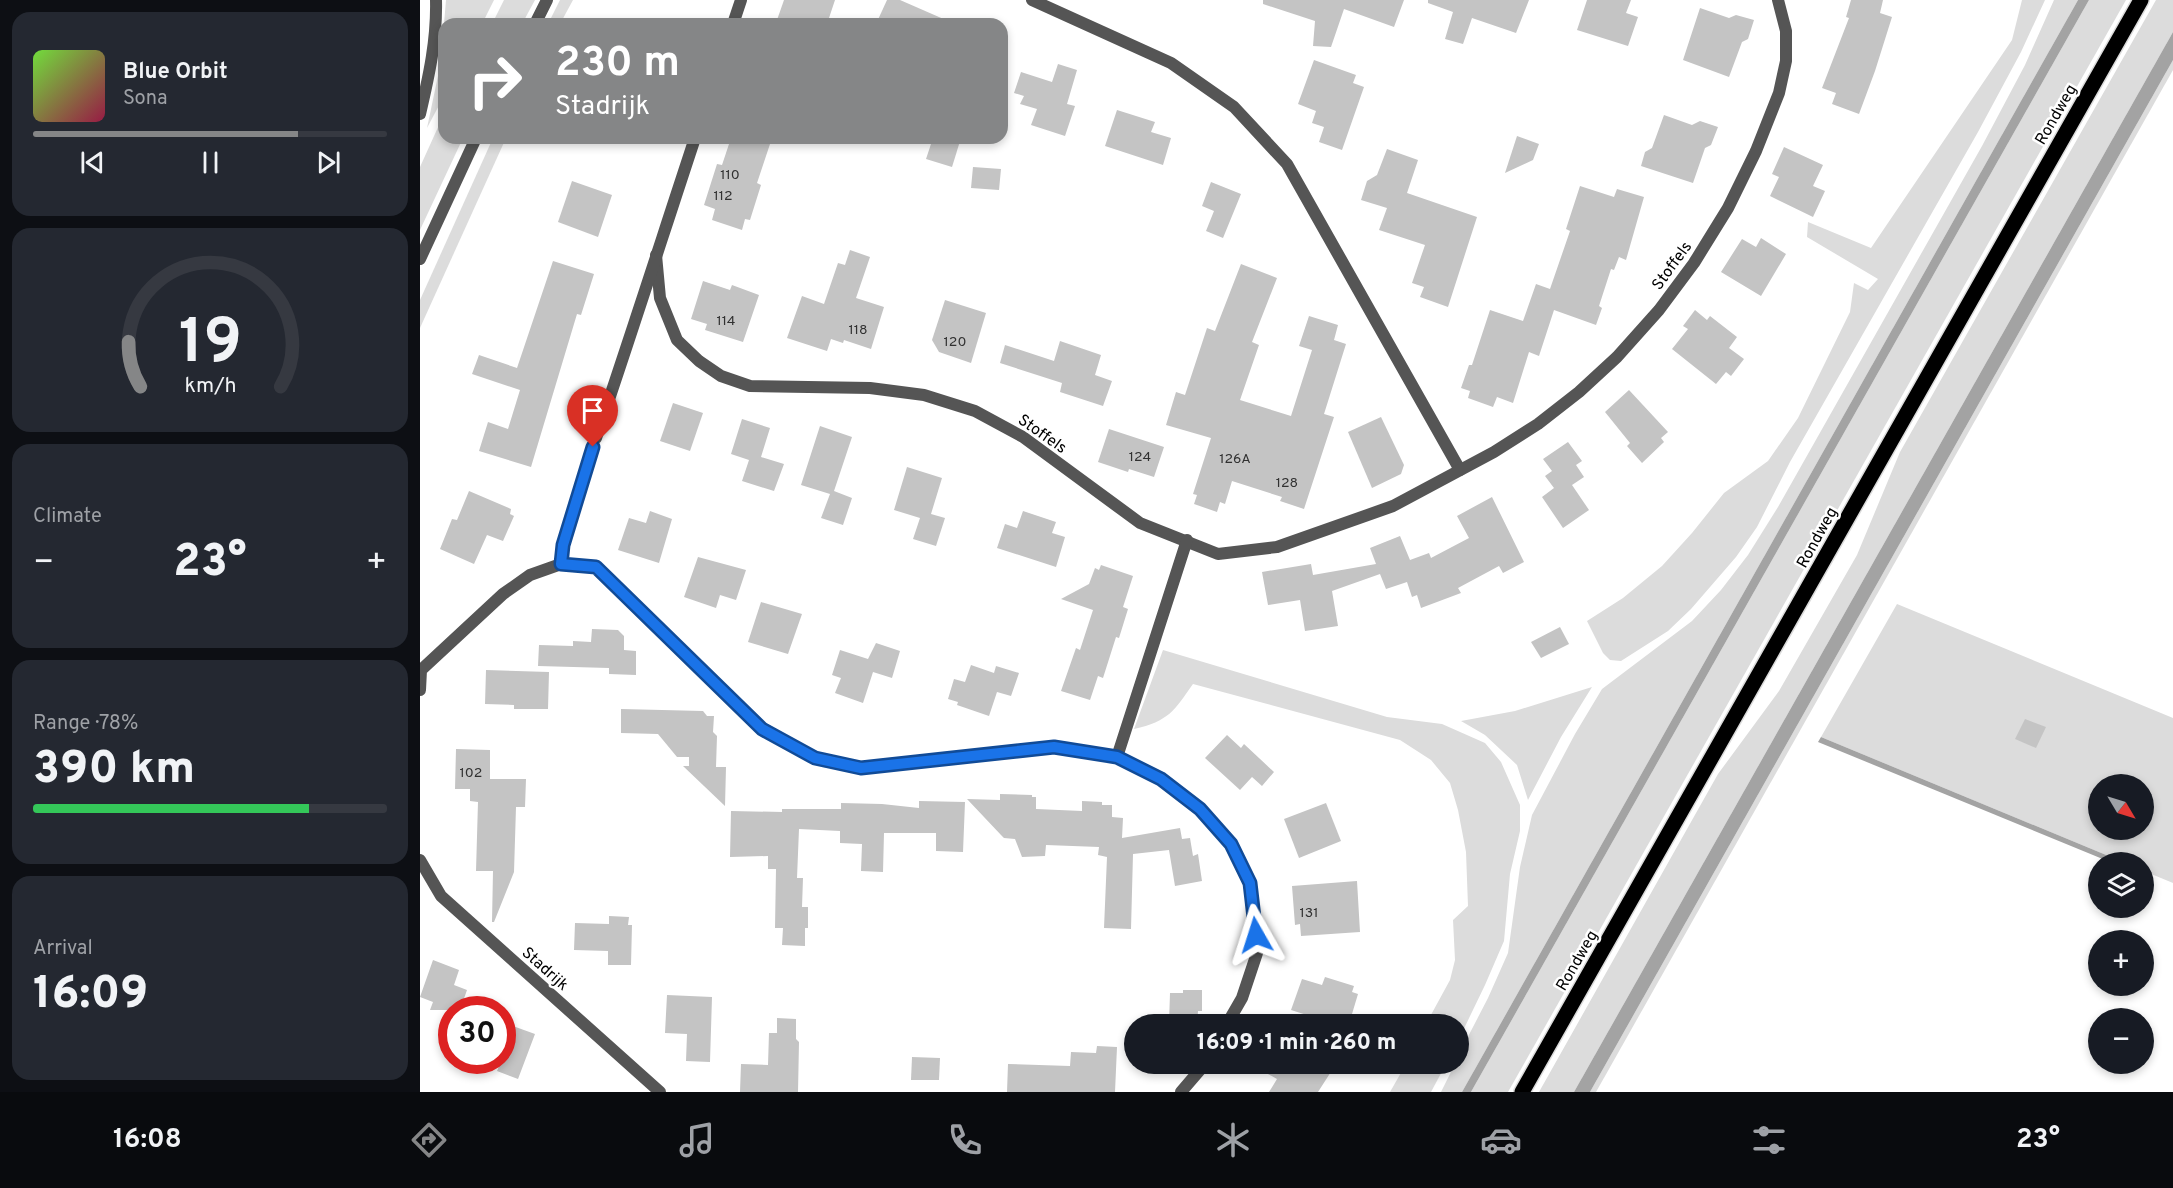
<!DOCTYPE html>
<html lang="en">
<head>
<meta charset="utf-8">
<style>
  body { margin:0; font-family:Overpass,sans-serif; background:#242831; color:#f1f3f6; height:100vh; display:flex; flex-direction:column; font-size:22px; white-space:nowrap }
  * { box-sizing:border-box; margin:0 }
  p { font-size:20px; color:#9ea1a6 }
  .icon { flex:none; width:33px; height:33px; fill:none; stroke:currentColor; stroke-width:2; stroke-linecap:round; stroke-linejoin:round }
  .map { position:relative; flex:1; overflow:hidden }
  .panel { display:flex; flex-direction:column; gap:12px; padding:12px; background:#0d0f14; width:420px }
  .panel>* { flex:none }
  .top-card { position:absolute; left:18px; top:18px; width:570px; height:126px; border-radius:18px; box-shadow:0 3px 9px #0003; background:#858687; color:#fff; overflow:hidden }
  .needle { width:39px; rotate:128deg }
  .controls { position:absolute; left:1668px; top:774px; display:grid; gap:12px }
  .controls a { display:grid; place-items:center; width:66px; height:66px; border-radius:50%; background:#171b24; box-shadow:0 3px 9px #0003; font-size:30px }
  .speed { position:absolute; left:18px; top:996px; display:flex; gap:12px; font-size:30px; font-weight:700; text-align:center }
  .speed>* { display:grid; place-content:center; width:78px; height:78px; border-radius:50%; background:#171b24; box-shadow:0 3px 9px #0003; line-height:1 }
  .speed .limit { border:9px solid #d22; background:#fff; color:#111 }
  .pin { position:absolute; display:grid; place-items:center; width:51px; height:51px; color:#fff; margin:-62px -26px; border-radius:50% 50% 50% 0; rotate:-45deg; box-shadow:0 0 6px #0007 }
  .pin .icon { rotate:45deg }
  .me { position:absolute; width:66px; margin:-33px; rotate:354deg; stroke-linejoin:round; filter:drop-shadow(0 0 4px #0008) }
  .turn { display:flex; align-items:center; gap:21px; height:126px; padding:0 18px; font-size:27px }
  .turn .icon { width:78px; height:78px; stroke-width:2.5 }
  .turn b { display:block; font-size:42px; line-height:51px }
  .big { font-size:45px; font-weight:800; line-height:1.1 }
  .panel .tile { flex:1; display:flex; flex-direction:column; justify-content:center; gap:9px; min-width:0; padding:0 21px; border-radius:18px; background:#242831 }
  .panel .dial { align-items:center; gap:0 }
  .dial svg { height:156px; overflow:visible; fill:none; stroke:#363941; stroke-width:7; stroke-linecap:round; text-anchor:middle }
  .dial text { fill:#f1f3f6; stroke:none }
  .song { display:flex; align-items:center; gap:18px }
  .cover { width:72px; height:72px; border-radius:9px; background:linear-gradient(135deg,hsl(100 70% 55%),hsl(340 70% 35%)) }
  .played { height:6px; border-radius:3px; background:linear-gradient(90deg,#858687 75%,#363941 75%) }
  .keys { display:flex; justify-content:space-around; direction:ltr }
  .heat { display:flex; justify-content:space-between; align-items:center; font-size:33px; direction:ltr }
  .charge { height:9px; border-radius:4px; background:linear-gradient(90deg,#34c759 78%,#363941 0) }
  .trip { position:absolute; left:704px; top:1014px; width:345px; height:60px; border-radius:30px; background:#171b24; box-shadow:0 3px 9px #0003; font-weight:800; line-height:60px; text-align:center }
  .menu { display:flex; height:96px; justify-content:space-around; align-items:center; background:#090b0e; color:#9ea1a6 }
  .menu .icon { width:42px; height:42px }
  .menu .selected { color:#858687 }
  .menu b { font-size:27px; color:#f1f3f6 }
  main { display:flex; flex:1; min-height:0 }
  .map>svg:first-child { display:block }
  .green { fill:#dcdcdc; fill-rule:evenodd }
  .water { fill:#a3a3a3 }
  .building { fill:#c4c4c4 }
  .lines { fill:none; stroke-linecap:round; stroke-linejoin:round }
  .primary-casing { stroke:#dbdbdb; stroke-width:18 }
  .street { stroke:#555; stroke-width:12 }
  .primary { stroke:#000; stroke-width:15 }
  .route-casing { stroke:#114b97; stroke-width:15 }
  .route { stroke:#1a73e8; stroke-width:10 }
  .labels { text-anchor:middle; stroke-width:5; stroke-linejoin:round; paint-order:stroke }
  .number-label { font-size:14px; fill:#313131 }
  .street-label { font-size:16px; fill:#000; stroke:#fff }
</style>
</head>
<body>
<main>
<section class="panel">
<div class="tile">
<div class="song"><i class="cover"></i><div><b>Blue Orbit</b><p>Sona</p></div></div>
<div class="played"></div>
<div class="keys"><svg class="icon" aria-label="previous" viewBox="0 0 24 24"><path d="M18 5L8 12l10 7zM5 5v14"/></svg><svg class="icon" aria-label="pause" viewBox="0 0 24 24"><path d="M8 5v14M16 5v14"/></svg><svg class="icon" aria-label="next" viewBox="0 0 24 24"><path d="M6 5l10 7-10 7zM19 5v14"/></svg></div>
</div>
<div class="tile dial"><svg viewBox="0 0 100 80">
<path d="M14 69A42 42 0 1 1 86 69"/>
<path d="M14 69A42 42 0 0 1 8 46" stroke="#858687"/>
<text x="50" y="56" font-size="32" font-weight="700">19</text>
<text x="50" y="72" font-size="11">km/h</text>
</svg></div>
<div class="tile"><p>Climate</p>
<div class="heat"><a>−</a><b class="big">23°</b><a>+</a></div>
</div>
<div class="tile"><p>Range · 78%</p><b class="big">390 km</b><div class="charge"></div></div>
<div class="tile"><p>Arrival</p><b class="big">16:09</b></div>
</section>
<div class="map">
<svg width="1753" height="1092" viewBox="0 0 1753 1092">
  <rect width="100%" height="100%" fill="#fff"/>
  <g class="green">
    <path d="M26 0H74L62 24H24Z"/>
    <path d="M84 0H115L102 24H72Z"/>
    <path d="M140 0H153L140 24H128Z"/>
    <path d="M1602 0H1625L1601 52 1558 132 1370 462 1337 527 1316 557 1271 609 1248 631 1201 661 1190 660 1183 653 1167 621 1203 598 1242 566 1272 533 1304 493 1348 461 1378 418 1430 312 1434 283 1448 290 1458 279 1387 237 1388 222 1451 248 1592 40Z"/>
    <path d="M1634 0H1658L1042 1092H1021L1035 1064H1038V1056L1068 998 1088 953 1100 867 1112 815 1155 734 1182 689 1272 621 1301 590 1328 555 1358 507 1562 146 1605 65Z"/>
    <path d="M1669 0H1706L1088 1092H1051Z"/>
    <path d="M1736 0H1753V32L1154 1092H1119L1298 774 1359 691 1437 555 1480 452Z"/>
    <path d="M24 31V96L7 128 23 52Z"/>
    <path d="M1753 60V70L1176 1092H1170Z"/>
    <path d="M24 114V138H43L0 230V167Z"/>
    <path d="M73 138H86L0 328V300Z"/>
    <path d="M1477 604 1753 718V883L1724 871V862H1703L1401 737ZM1678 784H1724V830H1678Z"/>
    <path d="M743 650 967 717 1022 724 1065 743 1081 762 1100 805V831L1090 874 1084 941 1065 985 1038 1041V1024H1006L1030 980 1035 960 1033 920 1048 906 1046 852 1038 810 1030 783 1011 760 980 740 773 684C754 711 749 721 714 729Z"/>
    <path d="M1172 687 1141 737 1108 800 1097 765 1065 735 1041 721 1095 711Z"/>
    <path d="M986 1064H1026L1011 1092H970Z"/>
  </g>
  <g class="water">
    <path d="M1658 0H1669L1051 1092H1042Z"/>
    <path d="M1753 32V60L1170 1092H1154Z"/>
    <path d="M1401 737 1703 862H1690L1398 742Z"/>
  </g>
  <g class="building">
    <path d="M364 0H415L407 24H369L357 20Z"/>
    <path d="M467 0H480L535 24H456Z"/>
    <path d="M843 0H984L974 27 924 9 911 47 893 46 895 21 843 4Z"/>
    <path d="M1008 0H1109L1096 33 1052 18 1043 44 1025 39 1033 12 1008 3Z"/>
    <path d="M1167 0H1211L1206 13 1218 17 1208 46 1157 30Z"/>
    <path d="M1431 0H1463L1460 13 1472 17 1455 71 1439 114 1412 104 1416 93 1402 88 1429 18 1426 17Z"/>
    <path d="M1280 8 1309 18 1316 15 1334 20 1328 39 1322 42 1309 77 1263 60Z"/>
    <path d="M894 60 936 75 933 83 944 87 922 150 899 142 904 127 892 123 896 111 878 104Z"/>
    <path d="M638 64 657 70 647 104 655 106 645 136 611 125 617 109 600 104 604 96 594 93 601 72 632 82Z"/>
    <path d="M697 110 735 122 731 132 751 138 743 165 685 146Z"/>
    <path d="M1244 115 1272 125 1280 121 1298 127 1291 145 1285 148 1273 183 1221 166 1225 152 1232 148Z"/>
    <path d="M1097 136 1119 144 1113 160 1085 173Z"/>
    <path d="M311 138H352L337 183 341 185 330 220 325 219 322 230 292 220 295 209 284 205 297 164 302 165Z"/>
    <path d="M513 138H541L532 167 506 159Z"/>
    <path d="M1364 147 1403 165 1393 186 1405 191 1393 217 1350 196 1359 177 1352 174Z"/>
    <path d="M967 149 998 160 987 193 1057 217 1028 307 1000 297 1004 287 992 283 1005 245 959 230 967 208 941 200 947 181 957 175Z"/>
    <path d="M553 167 581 169 579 190 551 188Z"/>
    <path d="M152 181 192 195 178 237 138 222Z"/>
    <path d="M791 182 821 194 803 238 786 231 794 211 782 206Z"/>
    <path d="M1160 186 1194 197 1197 189 1224 197 1206 260 1199 257 1194 270 1191 269 1179 306 1182 308 1176 325 1134 310 1119 356 1109 352 1093 403 1077 397 1073 407 1048 398 1050 391 1041 388 1049 365H1052L1070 310 1103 321 1116 284 1130 289 1150 231 1146 229Z"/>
    <path d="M1341 238 1366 254 1341 296 1301 272 1322 239 1336 247Z"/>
    <path d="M430 250 450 257 436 298 464 307 451 349 424 340 423 343 411 339 407 351 367 338 382 296 404 304 418 263 425 265Z"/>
    <path d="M133 261 174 274 161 315 157 314 111 467 59 451 68 422 88 429 100 390 52 374 59 355 97 368Z"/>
    <path d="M821 264 857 278 832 342 839 345 820 400 871 416 892 350 879 346 889 316 918 325 914 340 926 344 904 414 914 417 884 509 860 501 862 497 812 481 805 504 800 502 797 512 774 504 777 495 773 494 791 438 746 425 756 392 765 395 787 328 795 331Z"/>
    <path d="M283 281 310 290 312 285 339 295 323 342 285 330 287 324 271 319Z"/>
    <path d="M525 300 566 313 551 363 519 352 512 340Z"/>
    <path d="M1275 310 1287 320 1290 316 1317 337 1309 348 1324 359 1311 376 1306 372 1296 384 1252 349 1268 329 1263 326Z"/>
    <path d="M640 341 681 355 675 375 692 381 683 406 640 392 642 383 580 363 585 345 634 361Z"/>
    <path d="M1209 390 1248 432 1241 438 1244 442 1222 463 1207 446 1210 443 1185 412Z"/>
    <path d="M253 403 283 413 270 451 240 441Z"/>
    <path d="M961 417 984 465 981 474 952 488 928 432Z"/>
    <path d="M322 419 350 428 341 457 364 464 354 491 322 481 329 460 311 454Z"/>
    <path d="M400 426 432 437 414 491 432 498 423 525 401 518 410 494 381 485Z"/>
    <path d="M689 429 744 447 734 477 709 469 708 472 678 462Z"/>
    <path d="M1148 442 1162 461 1156 465 1164 477 1152 485 1169 510 1143 528 1122 497 1134 488 1125 476 1132 471 1123 459Z"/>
    <path d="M487 467 522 478 511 514 525 518 516 546 493 539 500 518 474 510Z"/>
    <path d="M49 491 91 509 90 514 94 516 83 541 67 535 54 564 20 549 32 519 37 520Z"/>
    <path d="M1072 497 1104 562 1083 573 1079 566 1038 588 1041 593 1001 608 997 595 992 597 987 582 966 589 960 574 912 591 918 626 885 631 880 600 848 605 842 572 891 564 893 575 956 564 950 548 980 536 990 560 1009 553 1011 558 1049 538 1037 516Z"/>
    <path d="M230 511 252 519 239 563 198 550 209 518 226 523Z"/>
    <path d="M603 511 636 522 632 533 645 537 636 567 577 548 585 524 597 528Z"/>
    <path d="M278 557 326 570 316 600 300 595 296 608 264 597Z"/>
    <path d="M681 565 713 576 703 607 708 609 699 638 696 637 683 678 678 676 670 700 641 691 656 648 660 650 673 610 641 599 669 584 675 568 679 570Z"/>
    <path d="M341 602 382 614 368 654 328 642Z"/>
    <path d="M1140 627 1149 644 1121 658 1111 642Z"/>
    <path d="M172 629 198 630 204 636V650L216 651V675L189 674V668L118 666 119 645 153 646V641L171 642Z"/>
    <path d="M456 643 480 651 472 678 453 672 443 703 415 693 421 678 412 675 420 650 448 659Z"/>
    <path d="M551 665 574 673 576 666 599 673 591 696 577 692 569 716 537 705 538 702 528 699 534 679 545 682Z"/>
    <path d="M66 670 129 672 128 709H94V705L65 704Z"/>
    <path d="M201 709 283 711 287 716H294L293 732 297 736 296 767H306L305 806 263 766H269V757H257L238 734 201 733Z"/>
    <path d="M1605 719 1626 727 1616 748 1595 739Z"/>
    <path d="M807 735 821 748 824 744 854 772 842 786 832 777 820 790 785 758Z"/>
    <path d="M36 749 70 750V779H106L105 807H96L94 872 74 922H72L73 871H56L58 802 50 801V789H35Z"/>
    <path d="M580 794 612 795V797H616V809L662 811V801L682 802V805H692V817L703 818 702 838 760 828 762 839 770 838 773 856 778 854 782 881 755 886 749 850 713 854 711 929 684 928 687 857 678 855 679 847 626 845 625 856 602 857 595 839 584 838 581 835 547 799 580 800Z"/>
    <path d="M499 801 545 802 543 852 516 851V833H464L463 872 441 871 442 844 420 843V831L379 829 377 878H383L382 907H388V928H385V946L362 945 363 928H355L356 869H348V856L310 857 311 811 362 812V809H421V803L462 804 499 808Z"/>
    <path d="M906 803 921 841 879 858 864 819Z"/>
    <path d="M937 881 940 932 881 936 880 924 875 925 872 886Z"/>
    <path d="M189 916 209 917 208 925H212L211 965H188V951L154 950 155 923 189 924Z"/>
    <path d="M13 960 39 970 34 985 47 990 40 1010H10L13 1002 0 997Z"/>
    <path d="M905 977 934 986 932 992 938 994 929 1024H915L871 1010 882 979 902 985Z"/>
    <path d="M763 990H782V1011H778L777 1024H749L750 993H763Z"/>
    <path d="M247 995 292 997 290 1062 266 1061 267 1034 245 1033Z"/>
    <path d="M357 1018 376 1019V1039L379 1042 378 1092H320L321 1064 348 1065 349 1033H357Z"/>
    <path d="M82 1022 115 1034 98 1079 77 1071 82 1060Z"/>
    <path d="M677 1046 697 1047 695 1092H587L588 1064 650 1066 651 1052 676 1053Z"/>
    <path d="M492 1057 520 1058 519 1080H491Z"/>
    <path d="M830 1064H916L898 1092H849L857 1079Z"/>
  </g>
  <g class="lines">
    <defs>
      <path id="primary" d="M1102 1092 1721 0"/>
    </defs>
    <use href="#primary" class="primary-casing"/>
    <g class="street">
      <path d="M612 0 751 63 814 107 867 164 1040 470"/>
      <path d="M115 24 127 0"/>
      <path d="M313 24 321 0"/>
      <path d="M0 114C9 76 17 39 16 0"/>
      <path d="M236 255 240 298 257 340 279 361 301 376 330 386 450 388 504 395 555 411 603 437 720 523 798 554 857 547 973 506 1074 452 1118 424 1159 392 1197 357 1239 310 1274 263 1308 208 1336 151 1359 93 1366 61V31L1358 0"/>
      <path d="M0 259 56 138"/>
      <path d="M176 438C210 338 242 238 275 138"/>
      <path d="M141 564 143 545 173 447"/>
      <path d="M0 690 1 670 83 594 110 575 141 564 176 567 342 728 395 758 441 768 634 747 697 757 741 779 780 809 811 845 829 883 835 917 837 953 822 998 807 1024"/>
      <path d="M697 757 767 540"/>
      <path d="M0 860 21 896 240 1092"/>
      <path d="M761 1092 785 1064"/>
    </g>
    <use href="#primary" class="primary"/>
  </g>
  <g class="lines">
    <defs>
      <path id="route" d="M173 447 143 545 141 564 176 567 342 729 395 758 441 768 634 747 697 757 741 779 780 809 811 844 830 883 836 935"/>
    </defs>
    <use href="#route" class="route-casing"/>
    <use href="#route" class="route"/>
  </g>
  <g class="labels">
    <g class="number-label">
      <text x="310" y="179">110</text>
      <text x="303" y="200">112</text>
      <text x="306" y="325">114</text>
      <text x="438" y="334">118</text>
      <text x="535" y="346">120</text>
      <text x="720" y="461">124</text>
      <text x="815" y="463">126A</text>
      <text x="867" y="487">128</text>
      <text x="51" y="777">102</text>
      <text x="889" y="917">131</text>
    </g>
    <g class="street-label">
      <text transform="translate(1635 114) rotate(-60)" y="6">Rondweg</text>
      <text transform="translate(1251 265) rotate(-54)" y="6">Stoffels</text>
      <text transform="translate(623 433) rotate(35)" y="6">Stoffels</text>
      <text transform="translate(1396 537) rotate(-61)" y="6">Rondweg</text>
      <text transform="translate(1156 960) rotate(-60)" y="6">Rondweg</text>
      <text transform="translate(126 968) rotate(42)" y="6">Stadrijk</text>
    </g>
  </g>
</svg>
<div class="controls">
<a><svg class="needle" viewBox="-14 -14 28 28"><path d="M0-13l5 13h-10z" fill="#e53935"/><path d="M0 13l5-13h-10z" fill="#9ea1a6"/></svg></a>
<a><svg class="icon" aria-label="layers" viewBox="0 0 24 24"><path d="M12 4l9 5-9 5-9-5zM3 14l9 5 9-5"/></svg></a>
<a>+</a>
<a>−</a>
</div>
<div class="speed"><div class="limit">30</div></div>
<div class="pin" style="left:173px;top:447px;background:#d93025"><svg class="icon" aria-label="arrive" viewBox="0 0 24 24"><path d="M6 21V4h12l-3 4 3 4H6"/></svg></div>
<svg class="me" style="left:836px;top:935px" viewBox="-20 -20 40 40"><path d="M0-17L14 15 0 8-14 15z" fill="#1a73e8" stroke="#fff" stroke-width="4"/></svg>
<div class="trip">16:09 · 1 min · 260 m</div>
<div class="top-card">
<div class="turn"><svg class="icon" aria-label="right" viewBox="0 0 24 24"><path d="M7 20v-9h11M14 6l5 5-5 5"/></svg><div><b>230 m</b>Stadrijk</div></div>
</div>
</div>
</main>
<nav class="menu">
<b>16:08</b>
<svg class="icon selected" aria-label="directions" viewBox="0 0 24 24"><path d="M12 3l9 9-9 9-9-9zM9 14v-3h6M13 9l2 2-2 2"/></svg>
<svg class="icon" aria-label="music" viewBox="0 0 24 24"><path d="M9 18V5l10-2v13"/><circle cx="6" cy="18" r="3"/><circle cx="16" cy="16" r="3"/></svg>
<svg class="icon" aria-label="phone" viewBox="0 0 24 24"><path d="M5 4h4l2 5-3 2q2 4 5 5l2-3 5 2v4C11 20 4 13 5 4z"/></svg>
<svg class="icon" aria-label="climate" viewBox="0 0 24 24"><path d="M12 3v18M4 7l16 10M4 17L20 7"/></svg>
<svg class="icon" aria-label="car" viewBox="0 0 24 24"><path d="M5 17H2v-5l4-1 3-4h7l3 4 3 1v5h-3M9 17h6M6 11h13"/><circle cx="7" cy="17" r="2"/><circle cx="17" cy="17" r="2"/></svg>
<svg class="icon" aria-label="filters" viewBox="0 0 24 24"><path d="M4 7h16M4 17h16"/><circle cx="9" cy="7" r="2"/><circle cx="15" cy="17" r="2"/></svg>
<b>23°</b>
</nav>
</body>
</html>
